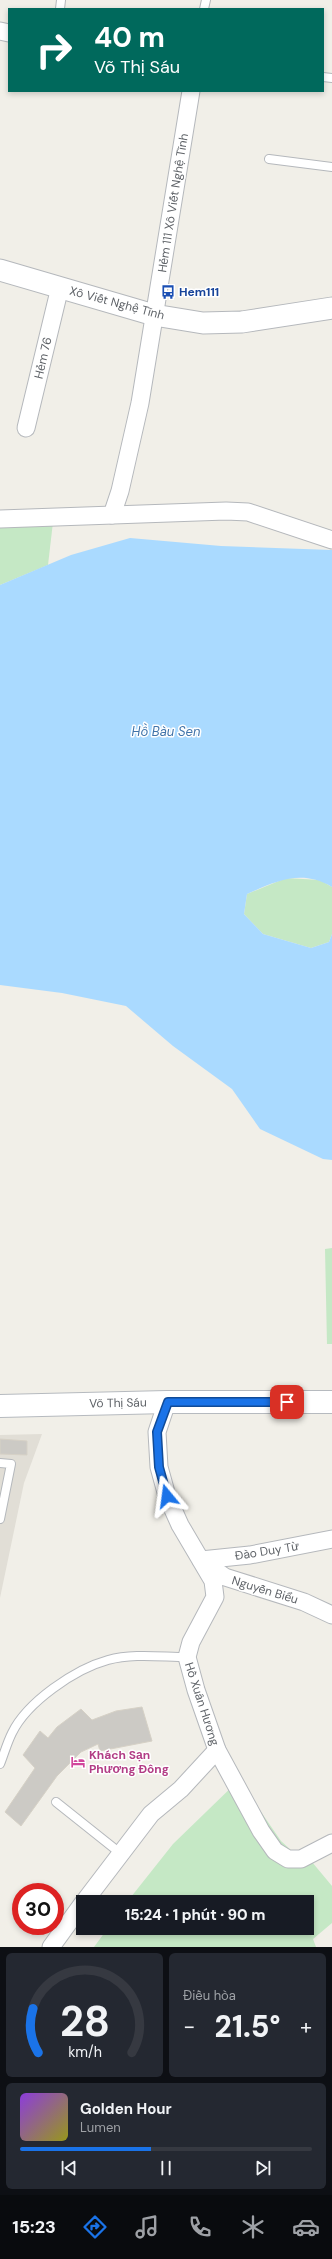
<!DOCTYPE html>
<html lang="vi">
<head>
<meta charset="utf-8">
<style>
  body { margin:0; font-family:"DM Sans",sans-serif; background:#242831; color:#f1f3f6; height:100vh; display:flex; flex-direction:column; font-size:15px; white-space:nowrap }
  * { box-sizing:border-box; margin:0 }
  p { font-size:13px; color:#9ea1a6 }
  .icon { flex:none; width:22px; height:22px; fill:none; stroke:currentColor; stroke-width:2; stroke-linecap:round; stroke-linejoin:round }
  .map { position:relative; height:1947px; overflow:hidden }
  .sheet { display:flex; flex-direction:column; gap:6px; padding:6px; background:#0d0f14; flex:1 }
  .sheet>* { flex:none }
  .top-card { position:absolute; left:8px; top:8px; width:316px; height:84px; border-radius:0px; box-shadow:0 2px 6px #0003; background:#00695c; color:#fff; overflow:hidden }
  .speed { position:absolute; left:12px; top:1883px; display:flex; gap:8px; font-size:20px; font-weight:700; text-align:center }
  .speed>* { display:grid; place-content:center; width:52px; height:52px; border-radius:50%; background:#171b24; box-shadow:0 2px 6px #0003; line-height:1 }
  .speed .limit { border:6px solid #d22; background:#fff; color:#111 }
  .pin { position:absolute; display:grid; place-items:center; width:34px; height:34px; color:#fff; margin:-17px; border-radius:8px; box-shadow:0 2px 6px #0006 }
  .me { position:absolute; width:44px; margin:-22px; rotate:344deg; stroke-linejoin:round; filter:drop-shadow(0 0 3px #0008) }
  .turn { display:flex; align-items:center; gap:14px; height:84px; padding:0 20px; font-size:18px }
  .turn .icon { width:52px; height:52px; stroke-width:2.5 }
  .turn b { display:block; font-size:28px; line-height:34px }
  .big { font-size:30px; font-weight:800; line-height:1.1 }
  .sheet .card { flex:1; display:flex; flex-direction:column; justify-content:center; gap:6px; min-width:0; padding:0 14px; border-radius:6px; background:#242831 }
  .sheet .dial { align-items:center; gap:0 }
  .dial svg { height:104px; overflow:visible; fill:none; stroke:#363941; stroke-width:7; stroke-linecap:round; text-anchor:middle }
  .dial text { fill:#f1f3f6; stroke:none }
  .song { display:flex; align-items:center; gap:12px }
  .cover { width:48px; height:48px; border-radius:6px; background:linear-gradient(135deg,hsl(270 70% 55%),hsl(60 70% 35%)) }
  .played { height:4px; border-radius:2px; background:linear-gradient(90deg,#1a73e8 45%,#363941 45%) }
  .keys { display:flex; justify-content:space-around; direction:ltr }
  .heat { display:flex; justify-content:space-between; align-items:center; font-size:22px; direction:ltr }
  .sheet .tiles { flex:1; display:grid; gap:6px; grid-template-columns:1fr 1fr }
  .card:last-child { grid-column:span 2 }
  .trip { position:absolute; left:76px; top:1895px; width:238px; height:40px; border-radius:0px; background:#171b24; box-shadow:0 2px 6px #0003; font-weight:800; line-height:40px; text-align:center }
  .menu { display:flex; height:64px; justify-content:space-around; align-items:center; background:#090b0e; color:#9ea1a6 }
  .menu .icon { width:28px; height:28px }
  .menu .current { color:#1a73e8 }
  .menu b { font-size:18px; color:#f1f3f6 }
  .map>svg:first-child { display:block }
  .education { fill:#e1ded6 }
  .green { fill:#c5e8c5 }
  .water { fill:#aadaff }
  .building { fill:#cccac5; stroke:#d6d1c6 }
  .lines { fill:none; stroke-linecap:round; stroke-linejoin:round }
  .service-casing { stroke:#b5b8bc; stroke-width:10 }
  .minor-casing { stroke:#b5b8bc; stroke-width:19 }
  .tertiary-casing { stroke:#b5b8bc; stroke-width:23 }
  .secondary-casing { stroke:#b6babf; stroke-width:24 }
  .service { stroke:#fff; stroke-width:8 }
  .minor { stroke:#fff; stroke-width:17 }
  .tertiary { stroke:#fff; stroke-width:21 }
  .secondary { stroke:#fff; stroke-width:22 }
  .route-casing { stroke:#114b97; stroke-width:10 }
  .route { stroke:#1a73e8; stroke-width:7 }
  .labels { text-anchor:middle; stroke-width:3; stroke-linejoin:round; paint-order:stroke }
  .street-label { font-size:12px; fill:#5f6368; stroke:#fff }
  .transit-label { font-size:12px; font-weight:bold; fill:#164399; stroke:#fff; text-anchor:start }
  .hotel-label { font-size:12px; font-weight:bold; fill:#b23c85; stroke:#fff; text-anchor:start }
  .water-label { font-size:13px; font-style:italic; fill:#4174aa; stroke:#fff }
</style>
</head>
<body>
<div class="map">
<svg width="332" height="1947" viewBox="0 0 332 1947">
  <rect width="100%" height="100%" fill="#f1efe8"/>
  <path class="education" d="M42 1434 24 1483 0 1598V1435Z"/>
  <g class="green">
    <path d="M53 522 48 565 0 585V524Z"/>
    <path d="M286 878 320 880 332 887V934L329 942 311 948 263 934 244 914 247 894Z"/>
    <path d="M332 1248V1344H327L325 1249Z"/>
    <path d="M239 1780 281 1841 292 1851 307 1856 332 1886V1923L313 1939 316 1947H94L108 1928H307V1902H127L173 1844Z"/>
  </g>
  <path class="water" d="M130 538 221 546 332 550V887C301 869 277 881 247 894L244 914 263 934 311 948 329 942 332 934V1160L323 1159 260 1129 232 1089 173 1046 126 1006 62 993 0 985V585L71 555Z"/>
  <g class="building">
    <path d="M0 1439 27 1441V1455L0 1454Z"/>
    <path d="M142 1707 152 1741 100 1751 98 1744 81 1752 57 1776 21 1826 5 1812 35 1768 23 1755 40 1731 48 1738 57 1727 81 1709 92 1720 116 1711Z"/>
  </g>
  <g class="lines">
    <defs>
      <g id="service">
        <path d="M60 9 61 0"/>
        <path d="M204 9 206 0"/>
        <path d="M323 77 332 78"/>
        <path d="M269 159 332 167"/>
        <path d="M0 1463 11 1464 0 1519"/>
        <path d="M0 1764C4 1754 7 1743 12 1733 27 1702 75 1669 108 1660 133 1653 162 1657 187 1657"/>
        <path d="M56 1802 120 1853"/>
      </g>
      <g id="minor">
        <path d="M0 31 9 33"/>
        <path d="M26 428 60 287"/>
        <path d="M112 515 120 491 140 403 191 91"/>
        <path d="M0 519 226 511 248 512 332 540"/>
        <path d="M167 1402 157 1432 159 1467 167 1496 180 1525 213 1581 215 1597 191 1642 187 1657 196 1690 217 1750 261 1831 275 1851 288 1859H301L332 1843"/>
        <path d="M201 1560 250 1555 332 1539"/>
        <path d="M206 1564 225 1577 304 1602 332 1615"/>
        <path d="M84 1902 151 1814 181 1789 217 1750"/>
        <path d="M51 1947 83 1903"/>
      </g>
      <path id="tertiary" d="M0 270 154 315 203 323 242 322 332 308"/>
      <path id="secondary" d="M0 1406 167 1402H332"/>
    </defs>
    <use href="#service" class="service-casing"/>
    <use href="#minor" class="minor-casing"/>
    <use href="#tertiary" class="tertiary-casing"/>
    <use href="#secondary" class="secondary-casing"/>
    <use href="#service" class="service"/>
    <use href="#minor" class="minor"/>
    <use href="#tertiary" class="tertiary"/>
    <use href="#secondary" class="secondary"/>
  </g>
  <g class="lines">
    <defs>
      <path id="route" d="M167 1496 159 1467 157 1432 168 1402H287"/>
    </defs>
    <use href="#route" class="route-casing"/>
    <use href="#route" class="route"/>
  </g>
  <defs>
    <symbol id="bus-bare" viewBox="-9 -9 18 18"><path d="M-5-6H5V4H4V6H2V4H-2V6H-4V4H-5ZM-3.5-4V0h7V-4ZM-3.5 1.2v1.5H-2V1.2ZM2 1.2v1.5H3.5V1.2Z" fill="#1a4fb4" stroke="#fff" stroke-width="2.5" paint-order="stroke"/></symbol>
    <symbol id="hotel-bare" viewBox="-9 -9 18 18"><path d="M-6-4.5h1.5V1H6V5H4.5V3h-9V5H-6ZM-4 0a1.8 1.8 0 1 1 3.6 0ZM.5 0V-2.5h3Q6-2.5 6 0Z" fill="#d1479c" stroke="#fff" stroke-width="2.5" paint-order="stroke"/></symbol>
  </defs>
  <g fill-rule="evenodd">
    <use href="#bus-bare" x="158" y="282" width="20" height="20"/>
    <use href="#hotel-bare" x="68" y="1752" width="20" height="20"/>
  </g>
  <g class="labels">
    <g class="street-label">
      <text transform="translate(173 203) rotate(-81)" y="4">Hẻm 111 Xô Viết Nghệ Tĩnh</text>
      <text transform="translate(117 303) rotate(15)" y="4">Xô Viết Nghệ Tĩnh</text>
      <text transform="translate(43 358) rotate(-77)" y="4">Hẻm 76</text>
      <text transform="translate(118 1403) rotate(-1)" y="4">Võ Thị Sáu</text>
      <text transform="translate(267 1551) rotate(-9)" y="4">Đào Duy Từ</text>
      <text transform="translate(265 1590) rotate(17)" y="4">Nguyễn Biểu</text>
      <text transform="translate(202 1704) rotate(72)" y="4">Hồ Xuân Hương</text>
    </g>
    <g class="transit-label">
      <text x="179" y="296">Hem111</text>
    </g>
    <g class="hotel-label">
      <text x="89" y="1759">Khách Sạn<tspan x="89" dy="14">Phương Đông</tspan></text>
    </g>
    <g class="water-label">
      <text x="166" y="736">Hồ Bàu Sen</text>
    </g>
  </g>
</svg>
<div class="speed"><div class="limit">30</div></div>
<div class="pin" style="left:287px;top:1402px;background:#d93025"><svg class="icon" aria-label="arrive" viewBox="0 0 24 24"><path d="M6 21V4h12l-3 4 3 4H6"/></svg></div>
<svg class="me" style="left:167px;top:1496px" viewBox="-20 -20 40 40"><path d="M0-17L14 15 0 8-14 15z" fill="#1a73e8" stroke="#fff" stroke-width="4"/></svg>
<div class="trip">15:24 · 1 phút · 90 m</div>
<div class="top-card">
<div class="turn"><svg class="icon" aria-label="right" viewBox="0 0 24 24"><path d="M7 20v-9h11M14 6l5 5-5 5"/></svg><div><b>40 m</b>Võ Thị Sáu</div></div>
</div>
</div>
<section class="sheet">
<div class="tiles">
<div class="card dial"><svg viewBox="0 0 100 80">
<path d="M14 69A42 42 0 1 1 86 69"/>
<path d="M14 69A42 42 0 0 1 10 35" stroke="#1a73e8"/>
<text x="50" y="56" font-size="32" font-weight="700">28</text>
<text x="50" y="72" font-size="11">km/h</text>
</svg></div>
<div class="card"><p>Điều hòa</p>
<div class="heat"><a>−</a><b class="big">21.5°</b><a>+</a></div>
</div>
<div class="card">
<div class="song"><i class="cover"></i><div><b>Golden Hour</b><p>Lumen</p></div></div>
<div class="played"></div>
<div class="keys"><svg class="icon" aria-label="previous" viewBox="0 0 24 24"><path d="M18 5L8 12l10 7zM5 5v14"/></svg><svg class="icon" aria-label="pause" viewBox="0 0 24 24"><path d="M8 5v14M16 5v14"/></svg><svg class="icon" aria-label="next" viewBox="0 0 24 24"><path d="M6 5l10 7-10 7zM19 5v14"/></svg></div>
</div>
</div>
</section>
<nav class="menu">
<b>15:23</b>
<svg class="icon current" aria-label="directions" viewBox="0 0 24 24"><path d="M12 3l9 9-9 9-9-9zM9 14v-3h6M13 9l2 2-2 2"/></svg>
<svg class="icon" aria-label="music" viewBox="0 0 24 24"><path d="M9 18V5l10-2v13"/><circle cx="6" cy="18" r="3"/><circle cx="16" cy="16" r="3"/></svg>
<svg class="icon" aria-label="phone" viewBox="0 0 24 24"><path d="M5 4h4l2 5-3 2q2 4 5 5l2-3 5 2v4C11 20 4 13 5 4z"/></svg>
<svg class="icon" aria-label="climate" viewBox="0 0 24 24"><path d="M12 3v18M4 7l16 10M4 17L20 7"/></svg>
<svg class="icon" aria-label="car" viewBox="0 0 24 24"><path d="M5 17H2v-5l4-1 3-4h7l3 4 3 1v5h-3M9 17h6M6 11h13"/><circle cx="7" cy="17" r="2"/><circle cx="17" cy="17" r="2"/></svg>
</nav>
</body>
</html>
